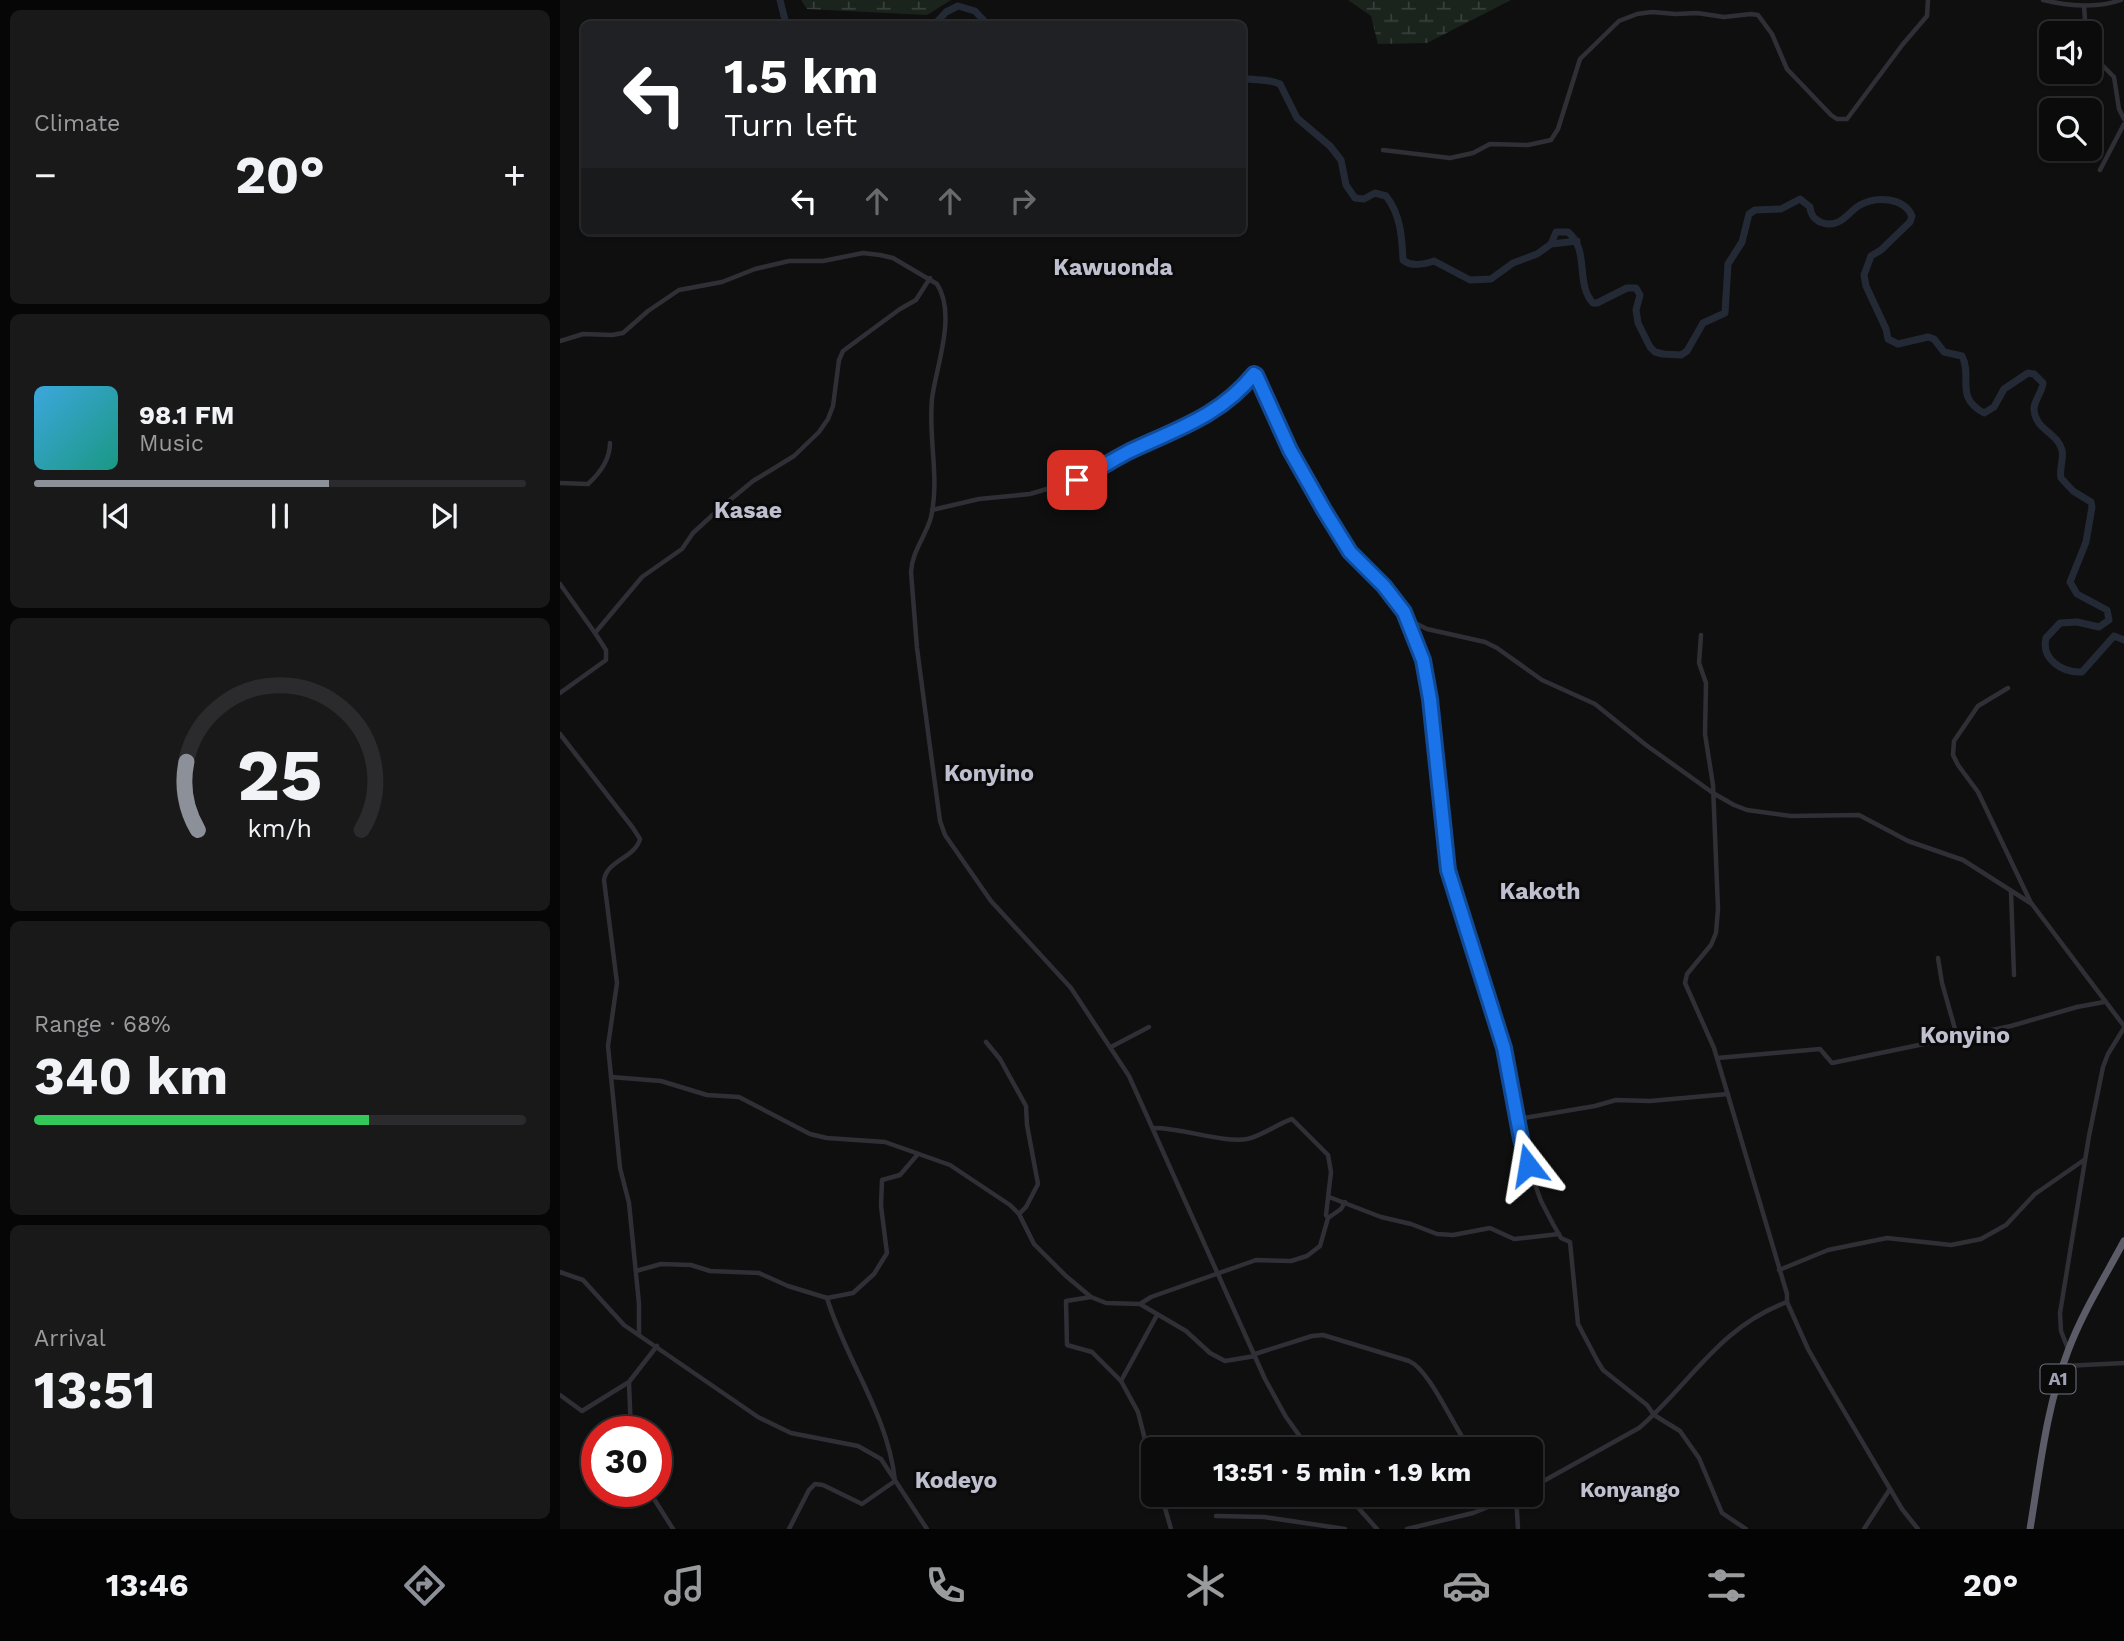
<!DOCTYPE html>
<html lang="en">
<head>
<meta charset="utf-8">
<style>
  body { margin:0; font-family:"Work Sans",sans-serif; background:#19191a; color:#f1f3f6; height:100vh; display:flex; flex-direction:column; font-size:26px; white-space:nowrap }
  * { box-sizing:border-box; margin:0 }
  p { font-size:23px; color:#9a9b9d }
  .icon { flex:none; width:38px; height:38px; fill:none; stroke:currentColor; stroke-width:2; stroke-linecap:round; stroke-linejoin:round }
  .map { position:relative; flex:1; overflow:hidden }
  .details { display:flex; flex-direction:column; gap:10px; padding:10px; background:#060607; width:560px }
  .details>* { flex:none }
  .guide { position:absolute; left:21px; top:21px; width:665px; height:214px; border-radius:10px; box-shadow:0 2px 5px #0004,0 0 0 2px #2b2b2d; background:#202124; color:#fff; overflow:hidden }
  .controls { position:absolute; left:1479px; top:21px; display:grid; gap:14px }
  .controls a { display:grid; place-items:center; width:63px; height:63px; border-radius:10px; background:#0b0b0c; box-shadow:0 2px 5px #0004,0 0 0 2px #2b2b2d; font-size:35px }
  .speed { position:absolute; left:21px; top:1416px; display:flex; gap:14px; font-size:35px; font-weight:700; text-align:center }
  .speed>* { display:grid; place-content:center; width:91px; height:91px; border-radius:50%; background:#0b0b0c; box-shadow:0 2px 5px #0004,0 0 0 2px #2b2b2d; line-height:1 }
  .speed .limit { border:10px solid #d22; background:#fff; color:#111 }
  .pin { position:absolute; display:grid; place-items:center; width:60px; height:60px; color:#fff; margin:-30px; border-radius:14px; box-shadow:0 4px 10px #0006 }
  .me { position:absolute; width:77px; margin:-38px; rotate:346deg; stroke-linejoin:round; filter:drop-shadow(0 0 5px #0008) }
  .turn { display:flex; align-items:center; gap:24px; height:147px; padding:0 28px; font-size:32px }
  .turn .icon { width:91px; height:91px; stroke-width:2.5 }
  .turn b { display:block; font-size:49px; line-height:60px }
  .lanes { display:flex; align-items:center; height:66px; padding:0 28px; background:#0003; justify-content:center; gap:35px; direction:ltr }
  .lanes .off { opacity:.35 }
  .big { font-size:52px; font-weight:700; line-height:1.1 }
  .details .widget { flex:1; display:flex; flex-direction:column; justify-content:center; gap:10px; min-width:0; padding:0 24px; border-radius:10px; background:#19191a }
  .details .dial { align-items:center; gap:0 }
  .dial svg { height:182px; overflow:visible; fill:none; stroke:#2b2b2d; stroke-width:7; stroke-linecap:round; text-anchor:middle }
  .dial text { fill:#f1f3f6; stroke:none }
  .song { display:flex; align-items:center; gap:21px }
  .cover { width:84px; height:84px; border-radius:10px; background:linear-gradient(135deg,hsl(200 70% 55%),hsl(170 70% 35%)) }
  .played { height:7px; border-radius:4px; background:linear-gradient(90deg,#8c9099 60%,#2b2b2d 60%) }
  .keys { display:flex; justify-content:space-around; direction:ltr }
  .heat { display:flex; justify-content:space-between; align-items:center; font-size:38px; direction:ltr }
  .charge { height:10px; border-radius:5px; background:linear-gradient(90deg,#34c759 68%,#2b2b2d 0) }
  .trip { position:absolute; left:581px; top:1437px; width:402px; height:70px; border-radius:10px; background:#0b0b0c; box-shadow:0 2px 5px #0004,0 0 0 2px #2b2b2d; font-weight:700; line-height:70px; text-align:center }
  .tabs { display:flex; height:112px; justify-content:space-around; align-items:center; background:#040405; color:#9a9b9d }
  .tabs .icon { width:49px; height:49px }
  .tabs .on { color:#8c9099 }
  .tabs b { font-size:32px; color:#f1f3f6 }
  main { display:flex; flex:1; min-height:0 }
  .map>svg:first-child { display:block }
  .wetland { fill:url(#wetland-marsh) }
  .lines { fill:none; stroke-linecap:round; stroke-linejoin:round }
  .river { stroke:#242a35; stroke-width:7 }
  .minor { stroke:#302f36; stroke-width:4.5 }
  .highway { stroke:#5b5c67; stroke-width:7 }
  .route-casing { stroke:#114b97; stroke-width:18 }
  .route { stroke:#1a73e8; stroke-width:12 }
  .labels { text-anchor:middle; stroke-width:6; stroke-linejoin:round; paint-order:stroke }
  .shield { fill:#0a0a0b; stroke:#727381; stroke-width:2 }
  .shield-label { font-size:18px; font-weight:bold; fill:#9ea0b3 }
  .neighbourhood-label { font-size:21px; font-weight:bold; fill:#bfc0cf; stroke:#0a0a0b }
  .quarter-label { font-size:23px; font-weight:bold; fill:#bfc0cf; stroke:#0a0a0b }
</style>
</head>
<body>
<main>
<section class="details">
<div class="widget"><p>Climate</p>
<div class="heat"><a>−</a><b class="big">20°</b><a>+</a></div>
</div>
<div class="widget">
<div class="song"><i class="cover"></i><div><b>98.1 FM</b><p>Music</p></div></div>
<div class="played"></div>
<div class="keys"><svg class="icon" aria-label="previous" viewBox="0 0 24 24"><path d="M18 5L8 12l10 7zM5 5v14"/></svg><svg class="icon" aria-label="pause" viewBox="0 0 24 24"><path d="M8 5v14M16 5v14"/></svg><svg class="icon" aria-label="next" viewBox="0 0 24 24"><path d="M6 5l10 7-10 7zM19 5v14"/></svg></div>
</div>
<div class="widget dial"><svg viewBox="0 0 100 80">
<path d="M14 69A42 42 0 1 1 86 69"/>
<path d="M14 69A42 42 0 0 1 9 39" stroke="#8c9099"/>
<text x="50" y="56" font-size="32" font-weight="700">25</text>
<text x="50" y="72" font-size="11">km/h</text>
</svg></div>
<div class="widget"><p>Range · 68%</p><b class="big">340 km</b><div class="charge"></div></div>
<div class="widget"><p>Arrival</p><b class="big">13:51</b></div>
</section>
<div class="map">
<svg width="1564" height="1529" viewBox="0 0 1564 1529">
  <defs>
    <pattern id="wetland-marsh" width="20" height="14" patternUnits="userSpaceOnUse" patternTransform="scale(1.75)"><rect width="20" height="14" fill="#1b231d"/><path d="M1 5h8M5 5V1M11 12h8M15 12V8" fill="none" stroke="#39403b"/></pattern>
  </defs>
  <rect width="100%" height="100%" fill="#0f0f10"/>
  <g class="wetland">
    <path d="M241 0H391L367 15 247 9Z"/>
    <path d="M788 0H951L867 43 818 44 811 16Z"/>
  </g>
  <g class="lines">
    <g class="river">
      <path d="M220 0 226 24"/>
      <path d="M375 24 386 12 398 6 415 11 427 24"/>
      <path d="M682 78C695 81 708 78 720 84L737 118 770 146 781 160 786 185 795 198 804 199 815 193 826 196C841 215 842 238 843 260 851 267 865 264 874 261L910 280 931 279 953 263 977 254 991 244 996 232H1008C1030 250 1015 284 1033 303H1037L1067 288H1076L1080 295 1076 310 1078 323 1090 347 1095 352 1103 354 1121 355 1127 351 1143 323 1165 313 1168 264 1182 242 1189 214 1195 210 1221 209 1240 199 1250 207C1251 223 1270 229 1283 219 1289 215 1293 209 1300 205 1316 196 1344 197 1352 216L1350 222 1321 250 1311 256 1304 275 1306 286 1326 329 1328 339 1338 344 1368 337 1374 339 1384 352 1402 356C1413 377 1394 397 1424 413L1434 407 1444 389 1468 373 1474 374 1483 383C1482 393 1474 400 1474 409 1475 430 1497 432 1502 450 1504 459 1499 469 1501 478L1513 491 1531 502 1532 507 1526 542 1510 582 1517 594 1547 610 1549 620 1539 627 1517 622 1500 623 1486 638C1481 659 1502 673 1522 672L1554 636 1564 640"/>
      <path d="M991 244 1017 241"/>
    </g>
    <g class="minor">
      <path d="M1483 0C1509 6 1536 9 1561 0"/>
      <path d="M1524 6 1526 33"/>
      <path d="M1530 53 1554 77 1559 109 1564 119"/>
      <path d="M823 150 890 158 913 153 930 144 968 145 991 140 998 129 1020 59 1059 21 1077 14 1092 12 1116 14 1137 13 1164 17 1191 14 1198 15 1212 34 1227 69 1271 115 1277 119H1287L1343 44 1367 16 1368 0"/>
      <path d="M1540 170 1564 124"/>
      <path d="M0 341 23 334 52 335 63 333 88 311 119 290 162 282 195 269 229 261H263L303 253 320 255 333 258 377 284C397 315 376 366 372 399 368 438 380 478 371 517 366 536 352 551 351 572L357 648 370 747 380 821 385 835 431 901 511 988 569 1076 705 1379 726 1417 749 1449"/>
      <path d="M0 483 28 484C39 474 50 459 50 443"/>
      <path d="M372 510 419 499 470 494 517 480 568 452 641 420 676 394 695 374 740 470 777 533 790 553 824 586 847 619 867 629 925 642 937 648 982 680 1035 704 1086 745 1153 793 1174 805 1187 810 1231 816 1299 815 1348 841 1403 860 1472 904 1564 1026"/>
      <path d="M0 584 35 633"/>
      <path d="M847 620 863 660 870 699 888 870 945 1048 968 1165 981 1201 993 1224 1001 1238 1010 1242 1018 1324 1038 1362 1043 1370 1087 1405 1094 1415 1120 1431 1139 1458 1162 1513 1186 1529"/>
      <path d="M1141 635 1139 663 1146 683 1145 734 1153 785 1158 909 1156 933 1151 945 1127 974 1125 983 1154 1048 1227 1294V1302"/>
      <path d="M1448 688 1418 706 1394 741 1393 755 1398 765 1418 792 1471 903"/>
      <path d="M0 693 46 660V650L35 633 82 577 122 549 133 533 159 509 193 481 234 456 259 432 268 419 273 406 279 360 283 351 340 309 356 300 370 278"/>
      <path d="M0 734 73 828 80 839C75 858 47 860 44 880L57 983 48 1046 60 1168 69 1203 79 1304V1335"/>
      <path d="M1451 892 1454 975"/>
      <path d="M1378 958 1382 983 1397 1036"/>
      <path d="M426 1042 440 1059 466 1106 467 1125 478 1184 466 1207 459 1214"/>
      <path d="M551 1047 589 1027"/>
      <path d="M1157 1058 1260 1049 1272 1063 1451 1026 1517 1007 1544 1002"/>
      <path d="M51 1077 101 1081 147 1095 179 1097 250 1134 267 1138 325 1142 390 1165 450 1205 459 1214 474 1244 506 1276 531 1297 546 1303 580 1304 626 1331 650 1353 665 1361 695 1356"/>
      <path d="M958 1119 1035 1106 1056 1100 1090 1101 1168 1094"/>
      <path d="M769 1197 821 1217 851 1224 877 1234 893 1235 930 1228 954 1239 999 1234"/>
      <path d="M768 1218 781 1209 785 1202"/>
      <path d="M1219 1270 1268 1250 1327 1238 1391 1245 1421 1239 1446 1225 1475 1194 1524 1160"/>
      <path d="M76 1271 101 1264 131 1265 150 1271 199 1273 228 1286 267 1298 293 1293 314 1274 327 1253 321 1206 322 1180 340 1175 358 1154"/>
      <path d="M0 1272 23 1280 64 1325 198 1417 231 1433 298 1446 321 1459 367 1529"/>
      <path d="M531 1297 506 1301 507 1345 532 1352 561 1381 578 1412 593 1471"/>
      <path d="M580 1304 591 1297 696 1260 731 1261 747 1256 760 1246 768 1218 766 1215 771 1172 768 1155 732 1119C717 1124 702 1136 687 1139 663 1143 622 1128 594 1128"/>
      <path d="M1508 1349 1501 1331 1500 1313 1529 1136 1543 1067 1548 1054 1564 1028"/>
      <path d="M695 1354 752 1336 763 1335 849 1361C870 1370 894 1428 910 1449"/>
      <path d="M1504 1366 1564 1363"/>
      <path d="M561 1381 597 1315"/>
      <path d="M69 1383 71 1432"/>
      <path d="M0 1395 22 1411 69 1382 97 1346"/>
      <path d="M971 1488 1079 1428C1131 1383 1158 1328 1227 1302L1248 1349 1268 1384 1342 1509 1358 1529"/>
      <path d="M89 1491 113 1529"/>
      <path d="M601 1494 611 1529"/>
      <path d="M786 1494 817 1529"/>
      <path d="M956 1495 958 1529"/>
      <path d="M656 1516 704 1517 785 1529"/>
      <path d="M229 1529 249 1490 255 1484 263 1485 302 1504 335 1481C328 1414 286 1361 267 1298"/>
      <path d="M847 1529 913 1513 961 1494"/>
      <path d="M1304 1529 1330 1489"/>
    </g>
    <path class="highway" d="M1470 1529C1480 1469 1486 1408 1508 1351 1522 1313 1545 1277 1564 1241"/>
  </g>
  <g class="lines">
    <defs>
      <path id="route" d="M517 480C535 472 552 460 570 451 617 429 660 416 694 374L696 375 730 450 764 510 790 552 824 586 844 612 863 660 870 699 888 870 944 1048 961 1139 968 1165"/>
    </defs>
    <use href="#route" class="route-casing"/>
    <use href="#route" class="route"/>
  </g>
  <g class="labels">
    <rect class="shield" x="1480.5" y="1364.5" width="35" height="29" rx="5"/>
    <g class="shield-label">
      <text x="1498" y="1385">A1</text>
    </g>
    <g class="neighbourhood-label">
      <text x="1070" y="1497">Konyango</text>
    </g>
    <g class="quarter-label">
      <text x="553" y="275">Kawuonda</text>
      <text x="188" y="518">Kasae</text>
      <text x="429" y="781">Konyino</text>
      <text x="980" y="899">Kakoth</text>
      <text x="1405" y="1043">Konyino</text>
      <text x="396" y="1488">Kodeyo</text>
    </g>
  </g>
</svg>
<div class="controls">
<a><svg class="icon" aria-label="sound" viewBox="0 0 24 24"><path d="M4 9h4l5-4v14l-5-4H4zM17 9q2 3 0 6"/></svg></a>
<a><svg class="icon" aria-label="search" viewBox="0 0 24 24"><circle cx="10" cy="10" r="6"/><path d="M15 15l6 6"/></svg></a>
</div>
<div class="speed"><div class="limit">30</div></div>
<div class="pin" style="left:517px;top:480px;background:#d93025"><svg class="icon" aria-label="arrive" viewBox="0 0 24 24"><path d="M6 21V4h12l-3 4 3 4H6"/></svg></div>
<svg class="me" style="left:968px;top:1165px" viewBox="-20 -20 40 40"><path d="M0-17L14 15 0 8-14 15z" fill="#1a73e8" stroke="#fff" stroke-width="4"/></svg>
<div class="trip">13:51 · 5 min · 1.9 km</div>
<div class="guide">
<div class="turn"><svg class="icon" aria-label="left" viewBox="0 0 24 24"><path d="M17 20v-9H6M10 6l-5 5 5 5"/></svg><div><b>1.5 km</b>Turn left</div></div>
<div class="lanes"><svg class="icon" aria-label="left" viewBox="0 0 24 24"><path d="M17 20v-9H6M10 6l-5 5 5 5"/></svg><svg class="icon off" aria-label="ahead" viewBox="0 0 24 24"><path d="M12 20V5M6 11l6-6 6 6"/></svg><svg class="icon off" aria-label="ahead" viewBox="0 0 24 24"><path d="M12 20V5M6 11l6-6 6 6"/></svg><svg class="icon off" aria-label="right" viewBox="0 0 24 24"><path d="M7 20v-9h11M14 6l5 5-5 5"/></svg></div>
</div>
</div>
</main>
<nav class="tabs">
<b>13:46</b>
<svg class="icon on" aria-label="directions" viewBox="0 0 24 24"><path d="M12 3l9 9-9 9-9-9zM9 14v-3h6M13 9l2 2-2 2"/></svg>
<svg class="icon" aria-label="music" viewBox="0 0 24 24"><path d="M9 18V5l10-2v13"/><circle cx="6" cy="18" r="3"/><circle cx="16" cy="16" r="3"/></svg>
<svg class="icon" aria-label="phone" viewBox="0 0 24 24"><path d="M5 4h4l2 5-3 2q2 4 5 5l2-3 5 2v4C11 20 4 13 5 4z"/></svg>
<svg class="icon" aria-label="climate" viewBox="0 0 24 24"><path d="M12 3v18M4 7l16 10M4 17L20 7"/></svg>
<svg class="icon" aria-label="car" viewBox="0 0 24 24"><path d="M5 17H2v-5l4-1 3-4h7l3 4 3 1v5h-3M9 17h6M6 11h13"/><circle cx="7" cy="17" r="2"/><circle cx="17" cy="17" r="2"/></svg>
<svg class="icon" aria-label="filters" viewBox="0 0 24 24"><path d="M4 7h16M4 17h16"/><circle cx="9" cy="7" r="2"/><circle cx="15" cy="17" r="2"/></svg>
<b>20°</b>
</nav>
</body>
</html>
